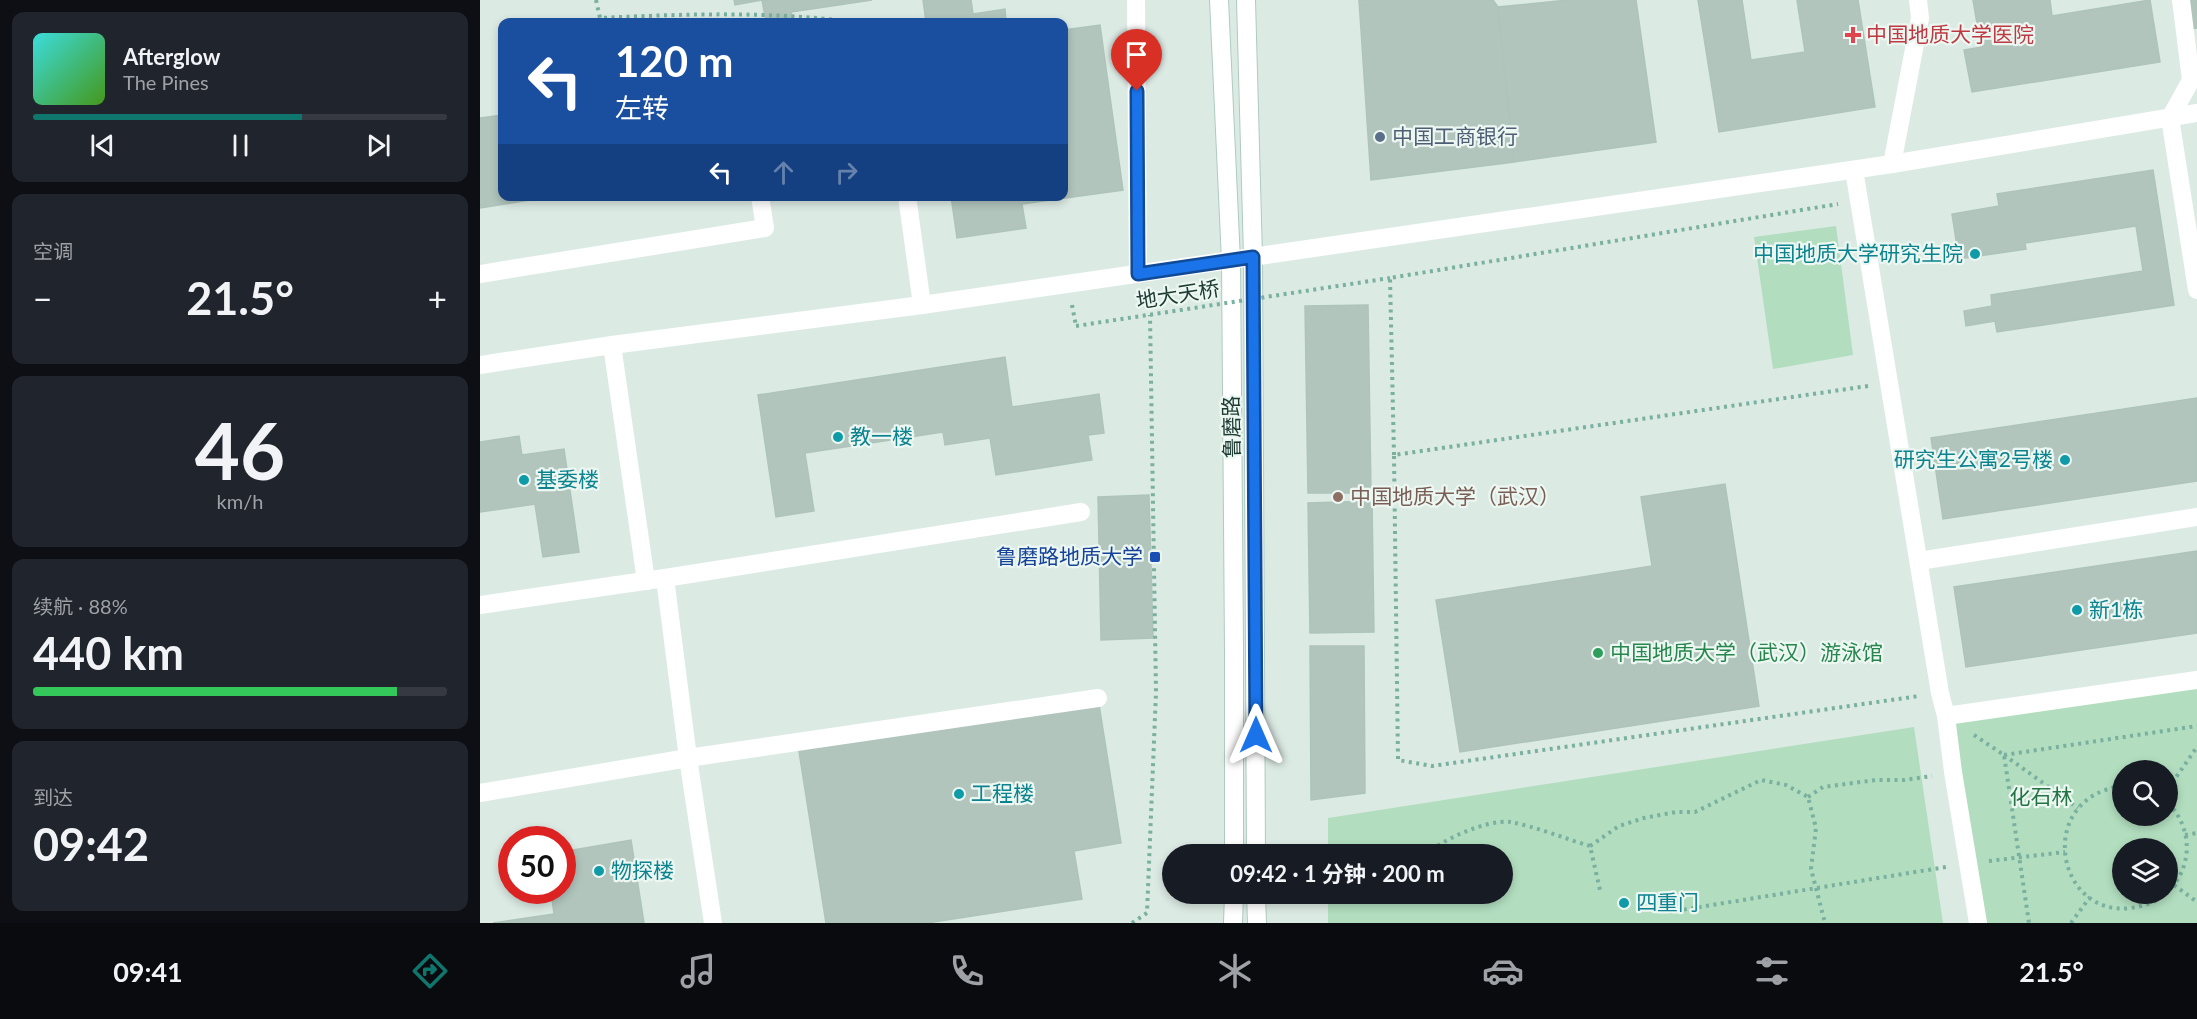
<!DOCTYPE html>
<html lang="zh">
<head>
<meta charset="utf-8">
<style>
  body { margin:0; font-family:Lato,"Noto Sans SC",sans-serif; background:#20242c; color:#f1f3f6; height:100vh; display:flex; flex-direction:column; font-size:22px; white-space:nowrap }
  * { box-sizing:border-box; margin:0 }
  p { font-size:20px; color:#9ea1a6 }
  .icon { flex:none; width:33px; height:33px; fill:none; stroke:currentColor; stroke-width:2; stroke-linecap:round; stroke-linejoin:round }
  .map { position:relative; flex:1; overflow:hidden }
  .panel { display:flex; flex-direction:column; gap:12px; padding:12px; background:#0d0f14; width:480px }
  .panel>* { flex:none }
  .hud { position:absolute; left:18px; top:18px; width:570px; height:183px; border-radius:12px; box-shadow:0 3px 9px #0003; background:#1a4fa0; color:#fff; overflow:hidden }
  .buttons { position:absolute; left:1632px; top:760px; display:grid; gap:12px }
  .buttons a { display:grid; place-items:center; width:66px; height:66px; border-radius:50%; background:#171b24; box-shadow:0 3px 9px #0003; font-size:30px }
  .speed { position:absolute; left:18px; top:826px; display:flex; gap:12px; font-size:30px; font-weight:700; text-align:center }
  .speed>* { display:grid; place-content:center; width:78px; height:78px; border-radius:50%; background:#171b24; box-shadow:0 3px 9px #0003; line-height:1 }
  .speed .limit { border:9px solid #d22; background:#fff; color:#111 }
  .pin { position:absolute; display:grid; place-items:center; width:51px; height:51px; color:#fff; margin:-62px -26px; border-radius:50% 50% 50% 0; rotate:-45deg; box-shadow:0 0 6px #0007 }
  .pin .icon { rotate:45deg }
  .me { position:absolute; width:66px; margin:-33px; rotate:0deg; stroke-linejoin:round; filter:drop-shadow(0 0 4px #0008) }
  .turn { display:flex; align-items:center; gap:21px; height:126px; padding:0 18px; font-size:27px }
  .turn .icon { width:78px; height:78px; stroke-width:2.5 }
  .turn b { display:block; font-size:42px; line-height:51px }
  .lanes { display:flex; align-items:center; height:57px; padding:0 18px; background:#0003; justify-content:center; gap:30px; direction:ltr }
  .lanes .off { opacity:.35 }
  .big { font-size:45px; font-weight:700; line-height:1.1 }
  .panel .card { flex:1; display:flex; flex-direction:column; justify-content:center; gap:9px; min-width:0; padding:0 21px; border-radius:12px; background:#20242c }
  .panel .dial { align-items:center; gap:0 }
  .dial b { font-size:78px; line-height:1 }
  .song { display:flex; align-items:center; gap:18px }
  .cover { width:72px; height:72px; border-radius:9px; background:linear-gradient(135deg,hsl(180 70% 55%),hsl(100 70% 35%)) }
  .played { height:6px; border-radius:3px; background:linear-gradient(90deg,#0f766e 65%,#363941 65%) }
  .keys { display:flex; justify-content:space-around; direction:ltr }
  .heat { display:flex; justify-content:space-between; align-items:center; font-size:33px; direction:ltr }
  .charge { height:9px; border-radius:4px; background:linear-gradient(90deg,#34c759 88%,#363941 0) }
  .trip { position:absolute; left:682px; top:844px; width:351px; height:60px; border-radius:30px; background:#171b24; box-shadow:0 3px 9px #0003; font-weight:700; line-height:60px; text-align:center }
  .menu { display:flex; height:96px; justify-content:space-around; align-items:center; background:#090b0e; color:#9ea1a6 }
  .menu .icon { width:42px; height:42px }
  .menu .active { color:#0f766e }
  .menu b { font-size:27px; color:#f1f3f6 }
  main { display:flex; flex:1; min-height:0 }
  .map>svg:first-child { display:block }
  .green { fill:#b2debf; fill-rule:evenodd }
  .building { fill:#b1c5bd; stroke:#aec4bb; stroke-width:1.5 }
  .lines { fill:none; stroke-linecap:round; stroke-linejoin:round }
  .secondary-casing { stroke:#aecbc1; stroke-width:20 }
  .path { stroke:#79b0a0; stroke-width:4; stroke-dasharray:3 4.5; stroke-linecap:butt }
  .street { stroke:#fff; stroke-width:18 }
  .secondary { stroke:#fff; stroke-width:18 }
  .path-bridge { stroke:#79b0a0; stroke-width:4; stroke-dasharray:3 4.5; stroke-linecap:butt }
  .route-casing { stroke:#114b97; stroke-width:15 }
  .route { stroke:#1a73e8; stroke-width:10 }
  .health-dot { fill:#e0444e; stroke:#ecf7f2; stroke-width:2 }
  .service-dot { fill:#5c6f8a; stroke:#ecf7f2; stroke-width:2 }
  .culture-dot { fill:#0f9aa8; stroke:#ecf7f2; stroke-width:2 }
  .education-dot { fill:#8d6e63; stroke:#ecf7f2; stroke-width:2 }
  .transit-dot { fill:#1a4fb4; stroke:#ecf7f2; stroke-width:2 }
  .leisure-dot { fill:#2e9e5b; stroke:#ecf7f2; stroke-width:2 }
  .labels { text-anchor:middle; stroke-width:4.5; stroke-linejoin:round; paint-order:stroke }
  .health-label { font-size:21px; fill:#be3a42; stroke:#ecf7f2; text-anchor:start }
  .service-label { font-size:21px; fill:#4e5e75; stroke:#ecf7f2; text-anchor:start }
  .culture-label { font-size:21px; fill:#0d838f; stroke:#ecf7f2; text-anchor:start }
  .street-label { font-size:21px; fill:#1d3a33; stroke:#ecf7f2 }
  .education-label { font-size:21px; fill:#785e54; stroke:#ecf7f2; text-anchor:start }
  .transit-label { font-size:21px; fill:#164399; stroke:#ecf7f2; text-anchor:end }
  .leisure-label { font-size:21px; fill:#27864d; stroke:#ecf7f2; text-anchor:start }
  .park-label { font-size:21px; fill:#247444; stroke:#ecf7f2 }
</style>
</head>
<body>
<main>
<section class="panel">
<div class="card">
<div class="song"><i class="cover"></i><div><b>Afterglow</b><p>The Pines</p></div></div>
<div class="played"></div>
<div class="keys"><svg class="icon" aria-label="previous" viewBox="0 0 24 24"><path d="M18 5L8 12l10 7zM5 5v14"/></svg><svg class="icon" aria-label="pause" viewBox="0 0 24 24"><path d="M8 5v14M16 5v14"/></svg><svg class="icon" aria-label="next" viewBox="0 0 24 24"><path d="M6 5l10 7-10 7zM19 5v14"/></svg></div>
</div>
<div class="card"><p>空调</p>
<div class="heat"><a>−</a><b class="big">21.5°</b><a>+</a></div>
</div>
<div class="card dial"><b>46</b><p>km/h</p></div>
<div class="card"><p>续航 · 88%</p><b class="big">440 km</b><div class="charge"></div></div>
<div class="card"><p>到达</p><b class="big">09:42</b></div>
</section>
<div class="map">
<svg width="1717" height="923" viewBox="0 0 1717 923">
  <rect width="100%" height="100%" fill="#dceae4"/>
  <g class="green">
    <path d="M1356 226 1373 355 1293 369 1274 237Z"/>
    <path d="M1717 680V923H1499L1466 716ZM1642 771H1688V816H1642ZM1642 849H1688V894H1642Z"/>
    <path d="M1434 727 1463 923H848V894H1023V855H848V818Z"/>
  </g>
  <g class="building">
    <path d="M254 0H392L311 12 313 22H286L282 0 255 5Z"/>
    <path d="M443 0H491L493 14 525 9 526 22H446Z"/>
    <path d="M879 0H1013L1018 7 1034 162 891 180Z"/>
    <path d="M1088 0H1156L1176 142 1034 162 1018 7Z"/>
    <path d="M1218 0H1262L1271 60 1325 52 1317 0H1378L1395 107 1239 132Z"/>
    <path d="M1493 0H1570L1572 16 1670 0 1680 62 1492 92 1484 50 1501 47Z"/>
    <path d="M1707 0H1717V28L1711 29Z"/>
    <path d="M620 25 643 190 542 204 546 228 477 238 471 196H584V30Z"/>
    <path d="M22 115V196H75L0 208V118Z"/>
    <path d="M1673 170 1694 305 1517 332 1515 321 1486 326 1484 311 1512 306 1511 295 1663 271 1656 226 1545 243 1546 249 1479 259 1472 214 1519 206 1517 194Z"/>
    <path d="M888 305 891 493H828L825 306Z"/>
    <path d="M525 357 532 407 619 394 624 433 608 435 612 460 516 475 510 438 465 445 463 432 325 453 334 511 296 517 278 395Z"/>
    <path d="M1717 398V481L1463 519 1451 438Z"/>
    <path d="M39 436 42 455 84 449 99 552 63 557 55 504 0 512V442Z"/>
    <path d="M1245 484 1279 706 980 752 956 600 1172 566 1161 497Z"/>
    <path d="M669 495 673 638 621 640 618 497Z"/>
    <path d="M892 501 894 632 830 633 828 503Z"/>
    <path d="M1717 551V633L1486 667 1474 587Z"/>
    <path d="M830 646H884L885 793 831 800Z"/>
    <path d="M618 698 641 843 594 851 602 899 447 923H346L318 745Z"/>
    <path d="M151 840 164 923H13L74 914 71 891H82V852Z"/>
  </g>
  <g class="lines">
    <defs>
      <g id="secondary">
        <path d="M739 0 751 261 754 651V855"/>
        <path d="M766 0 773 257 776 855"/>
        <path d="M776 894 777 923"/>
        <path d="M753 923 754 894"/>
      </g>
    </defs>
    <use href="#secondary" class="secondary-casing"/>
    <g class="path">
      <path d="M116 0 120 18C204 14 289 11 374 22"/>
      <path d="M592 305 596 326"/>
      <path d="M1388 386 914 455 918 760 952 766 1439 696"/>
      <path d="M914 455 910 278 1358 204"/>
      <path d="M1494 735 1524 755 1549 923"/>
      <path d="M1524 755 1717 726"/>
      <path d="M1524 755 1598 808"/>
      <path d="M1642 786C1554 798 1576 918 1651 908 1663 906 1676 903 1685 894"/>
      <path d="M1688 789 1717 747"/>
      <path d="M1328 797 1343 787 1396 780H1424L1452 776"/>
      <path d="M1688 803C1713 828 1713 867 1688 891"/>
      <path d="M1705 835 1717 833"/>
      <path d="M1110 846 1139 826 1164 818 1196 812H1215L1281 780 1306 785 1328 797 1336 828 1331 869 1345 923"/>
      <path d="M946 855C960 840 1008 819 1030 822 1054 826 1086 839 1110 846L1120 890"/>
      <path d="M1509 861 1585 852"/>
      <path d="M1694 885 1717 902"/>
      <path d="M1189 912 1466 867"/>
      <path d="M652 923 667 913 676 692 670 315"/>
      <path d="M1591 923 1610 897"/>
    </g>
    <g class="street">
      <path d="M656 0 658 274"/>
      <path d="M1701 0 1711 80 1690 118 1717 290"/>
      <path d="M1412 164 1440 18 1438 0"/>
      <path d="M1374 170 1460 693 1466 716 1473 772 1498 923"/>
      <path d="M427 196 442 305"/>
      <path d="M0 274 285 228 280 196"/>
      <path d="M132 345 166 581"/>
      <path d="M0 365 132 345 442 305 1412 164 1717 113"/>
      <path d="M1439 561 1717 517"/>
      <path d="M185 578 601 512"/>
      <path d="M0 605 185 578 208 758 618 698"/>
      <path d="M1466 716 1717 680"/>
      <path d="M0 793 208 758 233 923"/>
    </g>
    <use href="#secondary" class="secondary"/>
    <path class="path-bridge" d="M596 326 910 278"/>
  </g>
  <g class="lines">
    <defs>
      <path id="route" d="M657 91 658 274 773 257 776 735"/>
    </defs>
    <use href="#route" class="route-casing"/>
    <use href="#route" class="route"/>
  </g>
  <path class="health-dot" d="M1370 26h6v6h6v6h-6v6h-6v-6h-6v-6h6z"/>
  <circle class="service-dot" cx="900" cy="137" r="6"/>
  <g class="culture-dot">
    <circle cx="1495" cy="254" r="6"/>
    <circle cx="358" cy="437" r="6"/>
    <circle cx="1585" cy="460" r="6"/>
    <circle cx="44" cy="480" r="6"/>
    <circle cx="1597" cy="610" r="6"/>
    <circle cx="479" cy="794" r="6"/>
    <circle cx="119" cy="871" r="6"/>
    <circle cx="1144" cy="903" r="6"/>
  </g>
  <circle class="education-dot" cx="858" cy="497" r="6"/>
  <rect class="transit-dot" x="669" y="551" width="12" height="12" rx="3"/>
  <circle class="leisure-dot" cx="1118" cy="653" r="6"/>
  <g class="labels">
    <g class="health-label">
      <text x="1386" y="42">中国地质大学医院</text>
    </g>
    <g class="service-label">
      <text x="912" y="144">中国工商银行</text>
    </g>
    <g class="culture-label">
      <text x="1483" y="261" text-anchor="end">中国地质大学研究生院</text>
      <text x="370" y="444">教一楼</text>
      <text x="1573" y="467" text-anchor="end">研究生公寓2号楼</text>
      <text x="56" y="487">基委楼</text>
      <text x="1609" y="617">新1栋</text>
      <text x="491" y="801">工程楼</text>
      <text x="131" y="878">物探楼</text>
      <text x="1156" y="910">四重门</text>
    </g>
    <g class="street-label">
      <text transform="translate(698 295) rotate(-9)" y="7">地大天桥</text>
      <text transform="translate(752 427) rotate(-91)" y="7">鲁磨路</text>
    </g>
    <g class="education-label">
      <text x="870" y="504">中国地质大学（武汉）</text>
    </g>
    <g class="transit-label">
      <text x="663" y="564">鲁磨路地质大学</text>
    </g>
    <g class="leisure-label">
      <text x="1130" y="660">中国地质大学（武汉）游泳馆</text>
    </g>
    <g class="park-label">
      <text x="1561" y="804">化石林</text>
    </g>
  </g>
</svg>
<div class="buttons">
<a><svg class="icon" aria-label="search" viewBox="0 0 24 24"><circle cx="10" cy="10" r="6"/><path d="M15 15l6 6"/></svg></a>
<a><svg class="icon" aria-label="layers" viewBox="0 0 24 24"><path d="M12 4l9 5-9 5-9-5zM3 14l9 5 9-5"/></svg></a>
</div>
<div class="speed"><div class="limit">50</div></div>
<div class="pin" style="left:657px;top:91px;background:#d93025"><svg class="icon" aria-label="arrive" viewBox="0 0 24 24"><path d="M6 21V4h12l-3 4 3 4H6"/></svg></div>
<svg class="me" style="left:776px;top:735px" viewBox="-20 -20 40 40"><path d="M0-17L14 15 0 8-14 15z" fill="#1a73e8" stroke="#fff" stroke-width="4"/></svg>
<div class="trip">09:42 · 1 分钟 · 200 m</div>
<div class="hud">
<div class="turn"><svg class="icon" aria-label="left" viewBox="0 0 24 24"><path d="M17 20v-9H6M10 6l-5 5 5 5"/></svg><div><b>120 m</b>左转</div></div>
<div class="lanes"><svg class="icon" aria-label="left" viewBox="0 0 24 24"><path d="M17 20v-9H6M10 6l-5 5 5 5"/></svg><svg class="icon off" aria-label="ahead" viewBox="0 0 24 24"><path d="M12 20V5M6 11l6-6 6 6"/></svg><svg class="icon off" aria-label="right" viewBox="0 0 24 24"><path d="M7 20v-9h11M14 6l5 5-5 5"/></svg></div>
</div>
</div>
</main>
<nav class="menu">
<b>09:41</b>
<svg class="icon active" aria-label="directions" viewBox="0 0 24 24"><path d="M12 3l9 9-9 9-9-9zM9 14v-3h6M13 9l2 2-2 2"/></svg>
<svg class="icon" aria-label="music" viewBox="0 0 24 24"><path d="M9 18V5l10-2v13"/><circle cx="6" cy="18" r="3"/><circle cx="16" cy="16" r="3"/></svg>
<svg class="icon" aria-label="phone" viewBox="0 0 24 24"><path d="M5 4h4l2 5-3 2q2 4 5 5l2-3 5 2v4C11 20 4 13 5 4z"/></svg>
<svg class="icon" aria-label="climate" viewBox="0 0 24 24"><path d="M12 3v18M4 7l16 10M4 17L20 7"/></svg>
<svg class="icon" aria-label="car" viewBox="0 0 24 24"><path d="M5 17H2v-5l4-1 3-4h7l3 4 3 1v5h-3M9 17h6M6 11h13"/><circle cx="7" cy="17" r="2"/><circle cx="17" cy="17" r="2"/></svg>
<svg class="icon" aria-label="filters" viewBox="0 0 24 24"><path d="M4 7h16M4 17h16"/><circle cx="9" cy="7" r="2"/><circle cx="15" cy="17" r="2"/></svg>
<b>21.5°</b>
</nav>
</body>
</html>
